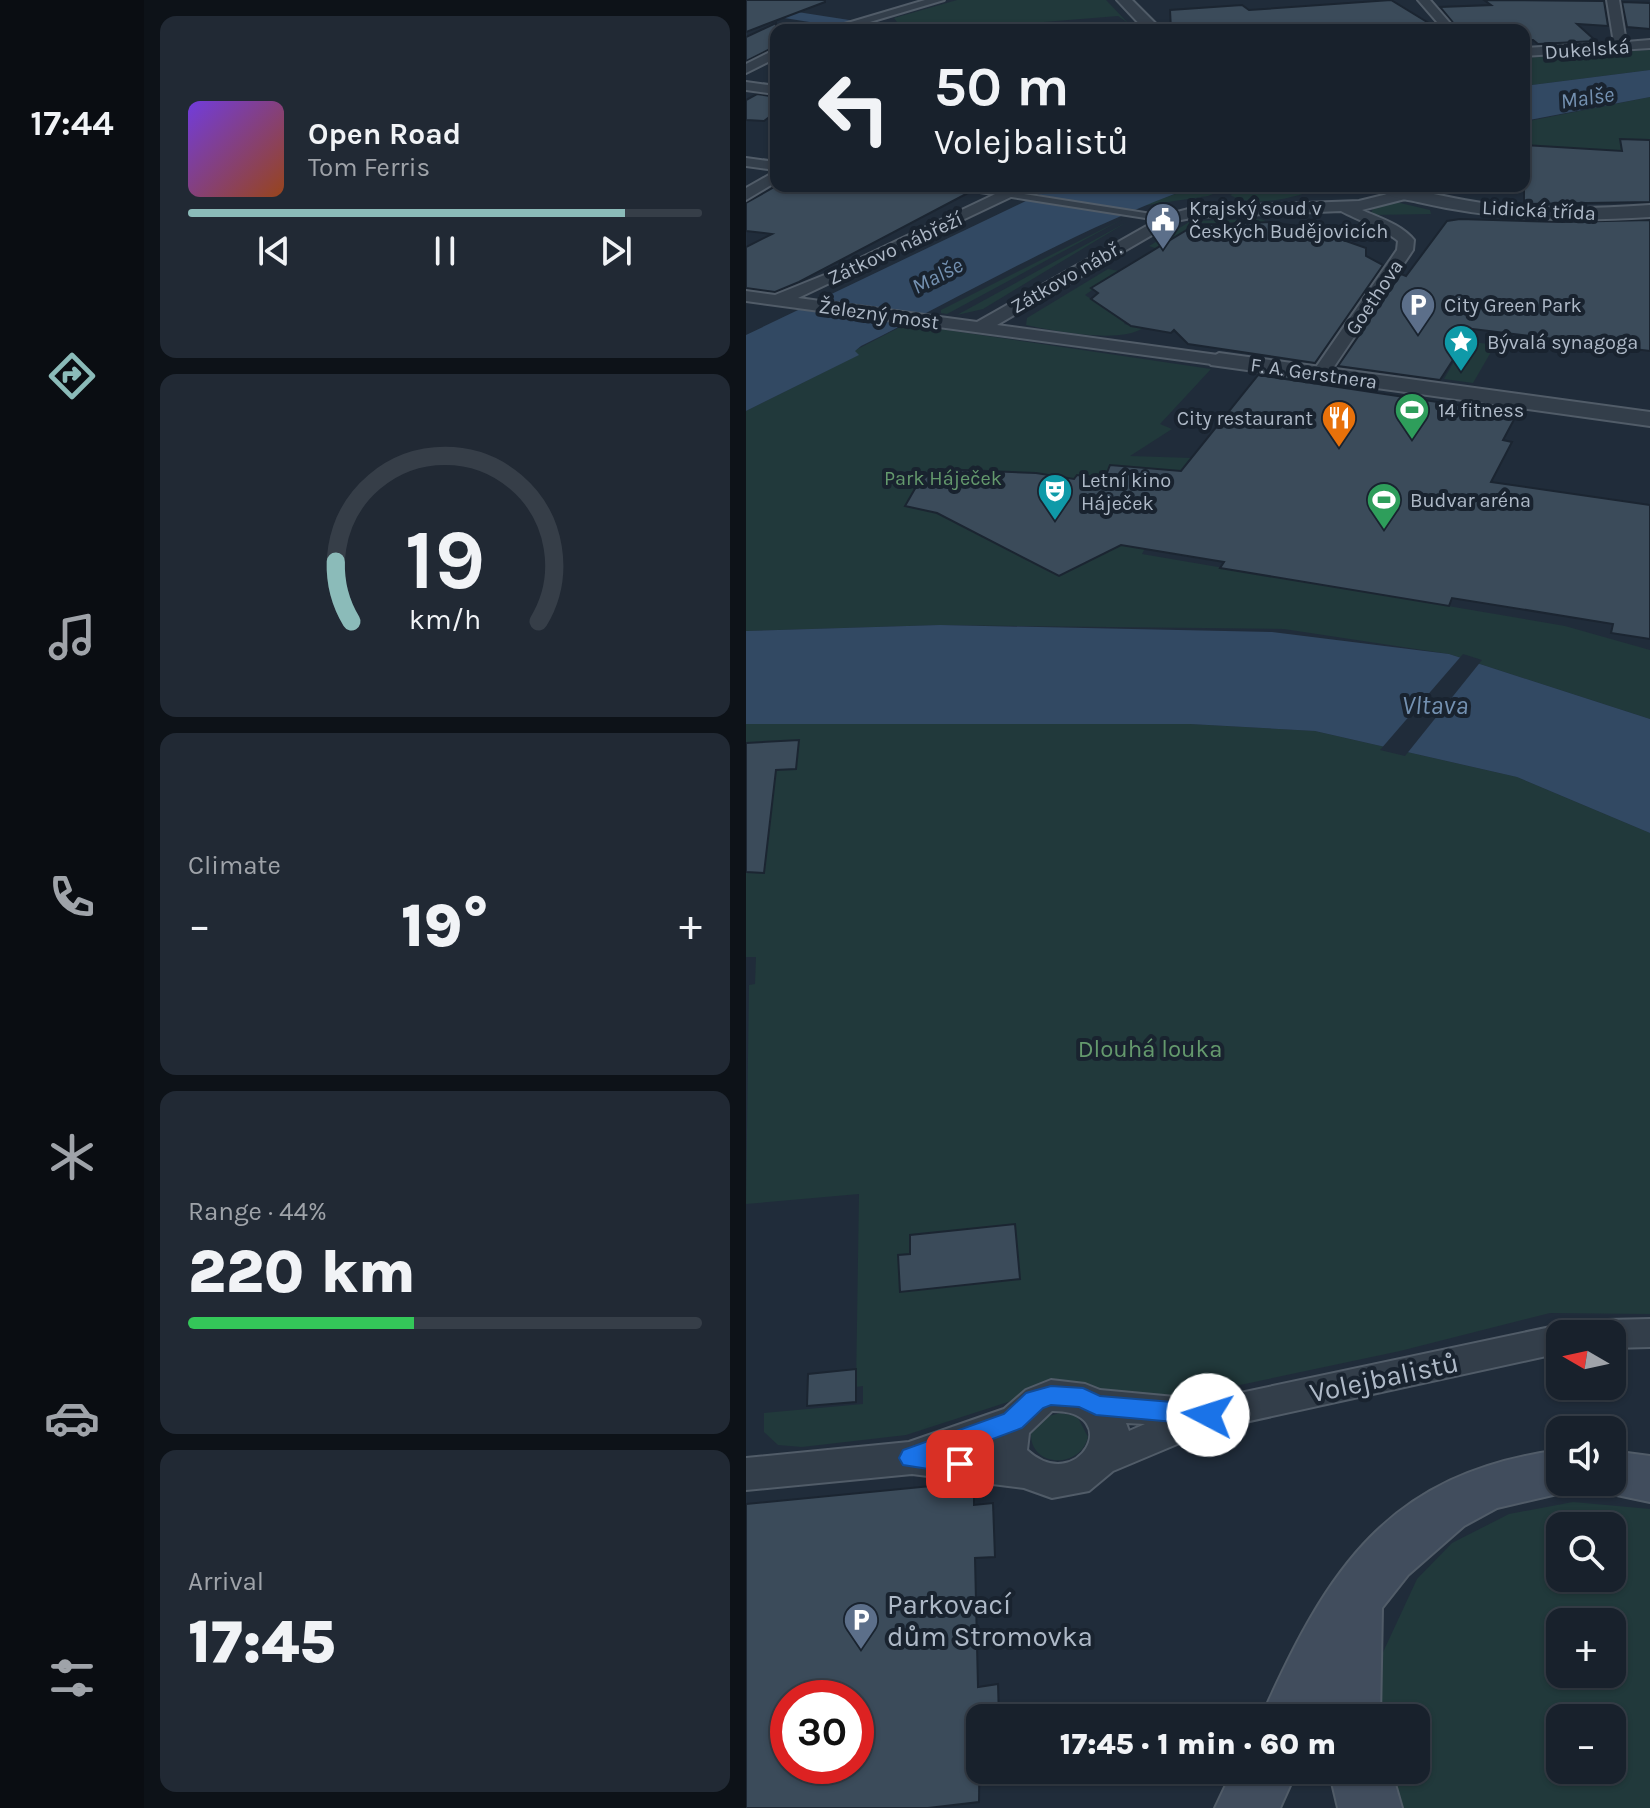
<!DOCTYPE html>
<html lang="en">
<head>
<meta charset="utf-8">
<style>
  body { margin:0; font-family:Karla,sans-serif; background:#212934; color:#f1f3f6; height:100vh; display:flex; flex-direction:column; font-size:30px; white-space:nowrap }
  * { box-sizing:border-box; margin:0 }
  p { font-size:26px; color:#9fa3a9 }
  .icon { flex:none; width:44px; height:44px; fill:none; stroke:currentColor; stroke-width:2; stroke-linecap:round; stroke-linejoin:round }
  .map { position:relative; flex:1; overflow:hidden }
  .side { display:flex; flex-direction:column; gap:16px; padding:16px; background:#0d1218; width:602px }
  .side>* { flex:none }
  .banner { position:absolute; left:24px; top:24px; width:760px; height:168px; border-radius:16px; box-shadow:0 2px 6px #0004,0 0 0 2px #363e48; background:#18212c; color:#f1f3f6; overflow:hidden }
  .needle { width:52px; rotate:279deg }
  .controls { position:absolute; left:800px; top:1320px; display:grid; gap:16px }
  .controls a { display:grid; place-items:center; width:80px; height:80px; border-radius:16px; background:#18212c; box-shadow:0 2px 6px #0004,0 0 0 2px #363e48; font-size:40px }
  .speed { position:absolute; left:24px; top:1680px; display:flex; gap:16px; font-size:40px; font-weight:700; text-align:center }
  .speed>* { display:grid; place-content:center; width:104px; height:104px; border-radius:50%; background:#18212c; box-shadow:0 2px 6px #0004,0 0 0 2px #363e48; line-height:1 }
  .speed .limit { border:12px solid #d22; background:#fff; color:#111 }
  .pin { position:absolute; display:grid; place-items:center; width:68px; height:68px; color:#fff; margin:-34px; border-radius:16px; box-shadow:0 4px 12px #0006 }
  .me { position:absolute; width:88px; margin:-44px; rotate:275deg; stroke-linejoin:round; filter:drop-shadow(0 0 6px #0008) }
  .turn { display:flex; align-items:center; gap:28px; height:168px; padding:0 32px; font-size:36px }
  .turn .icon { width:104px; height:104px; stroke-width:2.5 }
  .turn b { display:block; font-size:56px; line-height:68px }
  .big { font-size:60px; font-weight:800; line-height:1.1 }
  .side .widget { flex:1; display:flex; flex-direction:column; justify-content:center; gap:12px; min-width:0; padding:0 28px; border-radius:16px; background:#212934 }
  .side .dial { align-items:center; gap:0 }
  .dial svg { height:208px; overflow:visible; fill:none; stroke:#363e48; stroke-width:7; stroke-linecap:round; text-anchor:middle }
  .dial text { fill:#f1f3f6; stroke:none }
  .song { display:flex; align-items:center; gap:24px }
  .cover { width:96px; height:96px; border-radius:12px; background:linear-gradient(135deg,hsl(260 70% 55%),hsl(20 70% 35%)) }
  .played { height:8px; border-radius:4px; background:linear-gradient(90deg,#8bbbb9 85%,#363e48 85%) }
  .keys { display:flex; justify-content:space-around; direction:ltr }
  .heat { display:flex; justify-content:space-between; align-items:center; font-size:44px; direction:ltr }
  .charge { height:12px; border-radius:6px; background:linear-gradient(90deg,#34c759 44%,#363e48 0) }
  .trip { position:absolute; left:220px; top:1704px; width:464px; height:80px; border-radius:16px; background:#18212c; box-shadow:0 2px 6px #0004,0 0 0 2px #363e48; font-weight:800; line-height:80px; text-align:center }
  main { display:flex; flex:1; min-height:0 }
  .menu { display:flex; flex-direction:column; width:144px; justify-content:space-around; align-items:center; background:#0a0d12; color:#9fa3a9 }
  .menu .icon { width:56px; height:56px }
  .menu .on { color:#8bbbb9 }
  .menu b { font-size:36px; color:#f1f3f6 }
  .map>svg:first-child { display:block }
  .green { fill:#21393b; fill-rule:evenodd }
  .water { fill:#324963 }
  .pier { fill:#202c3a }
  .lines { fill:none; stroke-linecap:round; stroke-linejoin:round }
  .canal { fill:#324963; fill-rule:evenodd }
  .building { fill:#3b4b5a; stroke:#1b2531; stroke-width:2; fill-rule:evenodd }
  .pedestrian-casing { stroke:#515c68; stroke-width:4 }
  .minor-casing { stroke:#515c68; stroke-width:4 }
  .tertiary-casing { stroke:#515c68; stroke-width:4 }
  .secondary-casing { stroke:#515c68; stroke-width:4 }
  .pedestrian { fill:#333e4a; fill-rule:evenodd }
  .minor { fill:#333e4a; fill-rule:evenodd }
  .tertiary { fill:#333e4a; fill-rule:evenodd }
  .secondary { fill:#414d5d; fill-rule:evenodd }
  .route { fill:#1a73e8; stroke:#114b97; stroke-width:2 }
  .labels { text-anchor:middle; stroke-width:8; stroke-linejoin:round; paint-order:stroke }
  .far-street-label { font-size:20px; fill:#aeb9c7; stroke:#19232f }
  .far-poi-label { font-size:20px; fill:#aeb9c7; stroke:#19232f; text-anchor:start }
  .far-park-label { font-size:20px; fill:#64996d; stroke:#19232f }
  .far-water-label { font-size:22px; font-style:italic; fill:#7491b1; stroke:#19232f }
  .park-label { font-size:24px; fill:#64996d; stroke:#19232f }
  .water-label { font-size:26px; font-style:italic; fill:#7491b1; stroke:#19232f }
  .near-street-label { font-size:28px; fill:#aeb9c7; stroke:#19232f }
  .near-poi-label { font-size:28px; fill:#aeb9c7; stroke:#19232f; text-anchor:start }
</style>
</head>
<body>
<main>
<nav class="menu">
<b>17:44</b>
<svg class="icon on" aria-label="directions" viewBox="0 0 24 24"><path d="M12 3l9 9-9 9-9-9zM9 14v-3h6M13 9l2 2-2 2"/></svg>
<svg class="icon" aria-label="music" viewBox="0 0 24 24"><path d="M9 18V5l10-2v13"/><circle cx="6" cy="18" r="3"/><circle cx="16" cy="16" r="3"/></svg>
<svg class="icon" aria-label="phone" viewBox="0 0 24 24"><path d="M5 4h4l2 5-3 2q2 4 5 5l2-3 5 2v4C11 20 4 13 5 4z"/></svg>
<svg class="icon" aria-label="climate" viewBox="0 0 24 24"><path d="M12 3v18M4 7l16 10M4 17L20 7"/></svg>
<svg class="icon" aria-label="car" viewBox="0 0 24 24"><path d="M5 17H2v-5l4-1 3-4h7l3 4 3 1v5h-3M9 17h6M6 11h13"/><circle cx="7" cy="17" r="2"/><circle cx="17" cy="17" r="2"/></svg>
<svg class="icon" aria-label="filters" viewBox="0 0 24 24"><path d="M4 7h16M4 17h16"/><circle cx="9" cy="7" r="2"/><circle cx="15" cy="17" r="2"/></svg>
</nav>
<section class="side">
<div class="widget">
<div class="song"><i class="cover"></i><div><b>Open Road</b><p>Tom Ferris</p></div></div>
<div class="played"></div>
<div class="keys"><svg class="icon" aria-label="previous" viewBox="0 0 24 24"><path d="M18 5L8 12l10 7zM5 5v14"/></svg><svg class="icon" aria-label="pause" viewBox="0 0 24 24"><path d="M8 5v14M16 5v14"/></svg><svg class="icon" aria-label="next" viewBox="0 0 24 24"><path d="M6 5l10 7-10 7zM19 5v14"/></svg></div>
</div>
<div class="widget dial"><svg viewBox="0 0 100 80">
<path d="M14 69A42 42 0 1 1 86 69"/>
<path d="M14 69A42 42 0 0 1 8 46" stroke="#8bbbb9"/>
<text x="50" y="56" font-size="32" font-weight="700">19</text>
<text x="50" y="72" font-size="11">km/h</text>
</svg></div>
<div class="widget"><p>Climate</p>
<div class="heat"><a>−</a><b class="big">19°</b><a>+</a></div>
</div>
<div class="widget"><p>Range · 44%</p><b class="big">220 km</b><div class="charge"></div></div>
<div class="widget"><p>Arrival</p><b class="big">17:45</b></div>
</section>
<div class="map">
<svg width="904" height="1808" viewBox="0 0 904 1808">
  <rect width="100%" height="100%" fill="#202c3a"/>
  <g class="green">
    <path d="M211 0H360L382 23 372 16 250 26 251 30H157L148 18Z"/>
    <path d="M904 50V70L778 86V58Z"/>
    <path d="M904 97V196L808 194 757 186H778V122Z"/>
    <path d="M452 186H487L462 196 395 206Z"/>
    <path d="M502 186H578C554 197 507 209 484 195Z"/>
    <path d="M650 202 684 210 685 214 624 215 628 207Z"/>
    <path d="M377 219 201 314 195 313V310Z"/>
    <path d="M515 219 524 223H453L409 248 403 246 445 221Z"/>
    <path d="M381 222 237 309 211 315Z"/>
    <path d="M362 269 373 271 339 295 380 322 378 324 397 328C373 344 308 331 280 325L281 318Z"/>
    <path d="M160 324 465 369 414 424 426 429 384 456 446 458 396 554 819 626 904 650V719L703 654 538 629 194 625 0 631V411L112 355 108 351Z"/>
    <path d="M720 341 749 345 727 383 698 379Z"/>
    <path d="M109 722 444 724 569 731 771 777 904 833V1314L804 1313 654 1351 442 1396 302 1389 160 1435 56 1447 32 1445 18 1432V1413L117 1404V1386L110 1387 113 1194 0 1204 3 985 9 984 10 957H0V724Z"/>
    <path d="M314 1413 331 1416 342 1437C334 1470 282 1468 285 1431L296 1418Z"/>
    <path d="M827 1502 904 1509V1808H648L635 1770H670V1718H627L632 1663 671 1579 706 1543 763 1514ZM814 1526H866V1578H814ZM814 1622H866V1674H814ZM814 1718H866V1770H814Z"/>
  </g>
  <g class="water">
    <path d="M904 70V97L778 121V86Z"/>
    <path d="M311 186H450C330 229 229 290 115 346L109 351 113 355 0 411V335Z"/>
    <path d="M194 625 526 632 703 654 904 719V833L771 777 569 731 444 724H0V631Z"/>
  </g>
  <path class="pier" d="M717 654 736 660 659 756 634 750Z"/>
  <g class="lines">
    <path class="canal" d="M0 4 129 24 136 28 114 30 0 12Z"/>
  </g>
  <g class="building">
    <path d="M0 0H79V2L0 32Z"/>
    <path d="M645 0 694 30H425L424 10 496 5 503 10Z"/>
    <path d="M738 0 858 1 862 26 831 24 850 41 792 44 787 40H778V30H713L694 7 745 5Z"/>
    <path d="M876 2 904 3V29L881 27Z"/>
    <path d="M30 23V46L0 61V37Z"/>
    <path d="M11 94 30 97V112L18 121 0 120V100Z"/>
    <path d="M874 139 904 140V202L778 204V145L876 151Z"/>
    <path d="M30 186H192L222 193 53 282 29 292 0 288V247L26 234 0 231V203Z"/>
    <path d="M714 219 816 222 904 220V351L727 329 694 380 592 366 655 274 660 276 701 221Z"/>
    <path d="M525 222 563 228 620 248V256L637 265 569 363 442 344 428 330 425 333 385 326 345 299 352 293 345 288 449 225Z"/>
    <path d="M512 375 771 414 757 440 766 442 745 482 904 505V639L865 633 867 624 706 598 703 606 474 568 478 562 375 545 313 576 191 513 159 506 174 480 193 469 290 473 328 479 331 475 359 478 364 465 435 471Z"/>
    <path d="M53 740 50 769 30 770 18 873 0 872V743Z"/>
    <path d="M269 1224 274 1279 154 1292 152 1255 164 1254V1235Z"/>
    <path d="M110 1369V1402L61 1406 62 1374Z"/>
    <path d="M216 1483 228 1485V1505L247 1503 249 1557 229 1558 232 1687 252 1684 253 1718H234L233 1802 182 1808H0V1504ZM42 1698H110V1766H42Z"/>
  </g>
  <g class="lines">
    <defs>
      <path id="pedestrian" d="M195 186H226L431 218 425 222Z"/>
      <g id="minor">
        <path d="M179 0H198L97 30H78Z"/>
        <path d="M672 0H684L710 30H698Z"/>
        <path d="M861 0H873L880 42 904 40V48L778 56V48L868 43Z"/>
        <path d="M30 49V58L0 73V64Z"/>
        <path d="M0 82 30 86V94L0 90Z"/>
        <path d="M0 158 30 162V170L0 166Z"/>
        <path d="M30 171V182L0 200V188Z"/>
        <path d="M262 188 270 193 267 196 52 298 231 322 420 215 450 207 613 201 662 189 667 191V197L616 210C633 218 655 224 668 240L667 250 581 377 575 378 566 373 651 250 652 241C643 232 608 218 595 211L450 217 430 221 251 325 479 356 482 360 473 365 0 301V291L29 295 81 274Z"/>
        <path d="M904 1319V1347L866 1348V1334H843L848 1324 861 1320Z"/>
        <path d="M814 1325 827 1329 829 1334H814V1353L467 1429 367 1471 343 1491 306 1498 278 1488 166 1474 0 1490V1458L163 1442 258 1409 280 1390 305 1380 339 1384 354 1390 461 1400ZM306 1411C380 1410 332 1497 281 1450L283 1433ZM380 1423 399 1424 383 1431ZM243 1445 244 1451 231 1450Z"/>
      </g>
      <g id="tertiary">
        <path d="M371 0H386L416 30H399Z"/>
        <path d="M626 186C664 186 699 198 736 203 792 210 848 209 904 205V217C825 222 749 220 672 202 658 199 635 196 626 186Z"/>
        <path d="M473 353 904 412V426L465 365 461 360Z"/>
      </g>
      <g id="secondary">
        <path d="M814 1450V1482H837L833 1489 751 1508 718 1526 662 1575 636 1608 634 1718H515C581 1569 642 1473 814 1450Z"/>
        <path d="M866 1451 904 1456V1502L847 1490 843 1482H866Z"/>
        <path d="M487 1770H551L534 1808H469Z"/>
        <path d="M583 1770H645L656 1808H592Z"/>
      </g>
    </defs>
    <use href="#pedestrian" class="pedestrian-casing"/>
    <use href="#minor" class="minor-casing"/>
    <use href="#tertiary" class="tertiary-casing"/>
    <use href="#secondary" class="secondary-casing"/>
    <use href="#pedestrian" class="pedestrian"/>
    <use href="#minor" class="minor"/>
    <use href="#tertiary" class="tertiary"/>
    <use href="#secondary" class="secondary"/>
  </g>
  <path class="route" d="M305 1386 337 1388 354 1396 462 1405 471 1408 474 1415 471 1422 462 1425 350 1415 333 1407 305 1405 297 1408 276 1428 209 1453 223 1456 226 1464 223 1471 214 1474 157 1465 153 1458 157 1450 258 1414 280 1393Z"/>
  <defs>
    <symbol id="civic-pin" viewBox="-11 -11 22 30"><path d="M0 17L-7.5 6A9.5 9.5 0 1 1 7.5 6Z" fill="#5c6f8a" stroke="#19232f"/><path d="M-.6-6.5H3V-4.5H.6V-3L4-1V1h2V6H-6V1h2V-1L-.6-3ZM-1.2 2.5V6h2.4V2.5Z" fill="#fff"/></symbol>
    <symbol id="parking-pin" viewBox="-11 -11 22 30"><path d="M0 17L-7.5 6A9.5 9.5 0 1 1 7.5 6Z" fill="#5c6f8a" stroke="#19232f"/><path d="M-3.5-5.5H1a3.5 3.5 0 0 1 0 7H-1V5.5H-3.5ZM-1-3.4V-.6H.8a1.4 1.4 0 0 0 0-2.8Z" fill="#fff"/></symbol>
    <symbol id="sight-pin" viewBox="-11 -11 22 30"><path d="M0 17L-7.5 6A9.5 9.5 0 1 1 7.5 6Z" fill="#0f9aa8" stroke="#19232f"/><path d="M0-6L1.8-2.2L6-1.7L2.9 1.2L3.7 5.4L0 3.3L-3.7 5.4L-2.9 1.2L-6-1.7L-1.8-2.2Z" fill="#fff"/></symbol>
    <symbol id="stadium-pin" viewBox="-11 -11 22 30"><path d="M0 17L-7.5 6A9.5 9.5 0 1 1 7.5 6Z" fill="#2e9e5b" stroke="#19232f"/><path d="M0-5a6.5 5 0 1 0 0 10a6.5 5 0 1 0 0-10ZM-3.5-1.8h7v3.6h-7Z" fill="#fff"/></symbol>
    <symbol id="restaurant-pin" viewBox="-11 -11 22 30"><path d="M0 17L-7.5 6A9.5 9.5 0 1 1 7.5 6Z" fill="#e8710a" stroke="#19232f"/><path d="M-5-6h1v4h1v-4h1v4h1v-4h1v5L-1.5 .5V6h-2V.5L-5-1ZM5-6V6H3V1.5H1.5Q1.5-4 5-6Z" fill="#fff"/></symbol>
    <symbol id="theatre-pin" viewBox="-11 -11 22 30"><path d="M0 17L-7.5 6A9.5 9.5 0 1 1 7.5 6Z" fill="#0f9aa8" stroke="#19232f"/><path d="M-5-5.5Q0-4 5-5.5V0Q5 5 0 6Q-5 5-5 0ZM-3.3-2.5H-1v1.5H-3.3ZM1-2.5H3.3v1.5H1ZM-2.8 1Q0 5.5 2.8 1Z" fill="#fff"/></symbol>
  </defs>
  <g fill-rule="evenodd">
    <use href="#civic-pin" x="397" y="200" width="40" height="54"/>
    <use href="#parking-pin" x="652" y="285" width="40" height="54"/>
    <use href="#sight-pin" x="695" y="322" width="40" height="54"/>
    <use href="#stadium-pin" x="646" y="390" width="40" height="54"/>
    <use href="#restaurant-pin" x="573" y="398" width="40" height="54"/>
    <use href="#theatre-pin" x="289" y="471" width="40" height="54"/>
    <use href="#stadium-pin" x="618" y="480" width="40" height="54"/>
    <use href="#parking-pin" x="95" y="1600" width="40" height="54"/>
  </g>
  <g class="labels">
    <g class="far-street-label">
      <text transform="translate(841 49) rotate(-4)" y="7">Dukelská</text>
      <text transform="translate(793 210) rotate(3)" y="7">Lidická třída</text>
      <text transform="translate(149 248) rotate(-25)" y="7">Zátkovo nábřeží</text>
      <text transform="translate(320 277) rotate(-30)" y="7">Zátkovo nábř.</text>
      <text transform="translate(628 297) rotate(-56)" y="7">Goethova</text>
      <text transform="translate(133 314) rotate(8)" y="7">Železný most</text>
      <text transform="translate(568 373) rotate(8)" y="7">F. A. Gerstnera</text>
    </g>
    <g class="far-poi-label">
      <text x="443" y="215">Krajský soud v<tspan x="443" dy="23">Českých Budějovicích</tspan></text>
      <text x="698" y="312">City Green Park</text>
      <text x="741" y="349">Bývalá synagoga</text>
      <text x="692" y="417">14 fitness</text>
      <text x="567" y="425" text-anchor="end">City restaurant</text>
      <text x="335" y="487">Letní kino<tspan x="335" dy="23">Háječek</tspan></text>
      <text x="664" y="507">Budvar aréna</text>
    </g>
    <g class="far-park-label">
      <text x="197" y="485">Park Háječek</text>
    </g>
    <g class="far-water-label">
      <text transform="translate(841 97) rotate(-8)" y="8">Malše</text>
      <text transform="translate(191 275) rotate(-27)" y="8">Malše</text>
    </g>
    <g class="park-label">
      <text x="404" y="1057">Dlouhá louka</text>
    </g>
    <g class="water-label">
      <text x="689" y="714">Vltava</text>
    </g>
    <g class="near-street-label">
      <text transform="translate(638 1377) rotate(-12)" y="10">Volejbalistů</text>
    </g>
    <g class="near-poi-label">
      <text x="141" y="1614">Parkovací<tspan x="141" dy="32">dům Stromovka</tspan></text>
    </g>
  </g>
</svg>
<div class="controls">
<a><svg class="needle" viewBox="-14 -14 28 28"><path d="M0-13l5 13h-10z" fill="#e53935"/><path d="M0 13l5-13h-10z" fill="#9fa3a9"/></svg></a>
<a><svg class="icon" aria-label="sound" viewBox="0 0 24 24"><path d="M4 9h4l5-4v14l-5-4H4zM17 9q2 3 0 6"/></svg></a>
<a><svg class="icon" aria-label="search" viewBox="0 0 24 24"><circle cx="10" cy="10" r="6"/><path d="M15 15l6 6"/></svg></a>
<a>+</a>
<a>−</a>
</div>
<div class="speed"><div class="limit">30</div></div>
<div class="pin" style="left:214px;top:1464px;background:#d93025"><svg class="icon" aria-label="arrive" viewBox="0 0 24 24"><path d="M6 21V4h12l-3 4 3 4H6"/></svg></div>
<svg class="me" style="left:462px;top:1415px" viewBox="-20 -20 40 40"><circle r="19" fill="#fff"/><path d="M0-13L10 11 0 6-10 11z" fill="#1a73e8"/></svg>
<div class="trip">17:45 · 1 min · 60 m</div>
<div class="banner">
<div class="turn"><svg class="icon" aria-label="left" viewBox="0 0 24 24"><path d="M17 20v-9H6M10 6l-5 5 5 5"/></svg><div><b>50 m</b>Volejbalistů</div></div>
</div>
</div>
</main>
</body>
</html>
